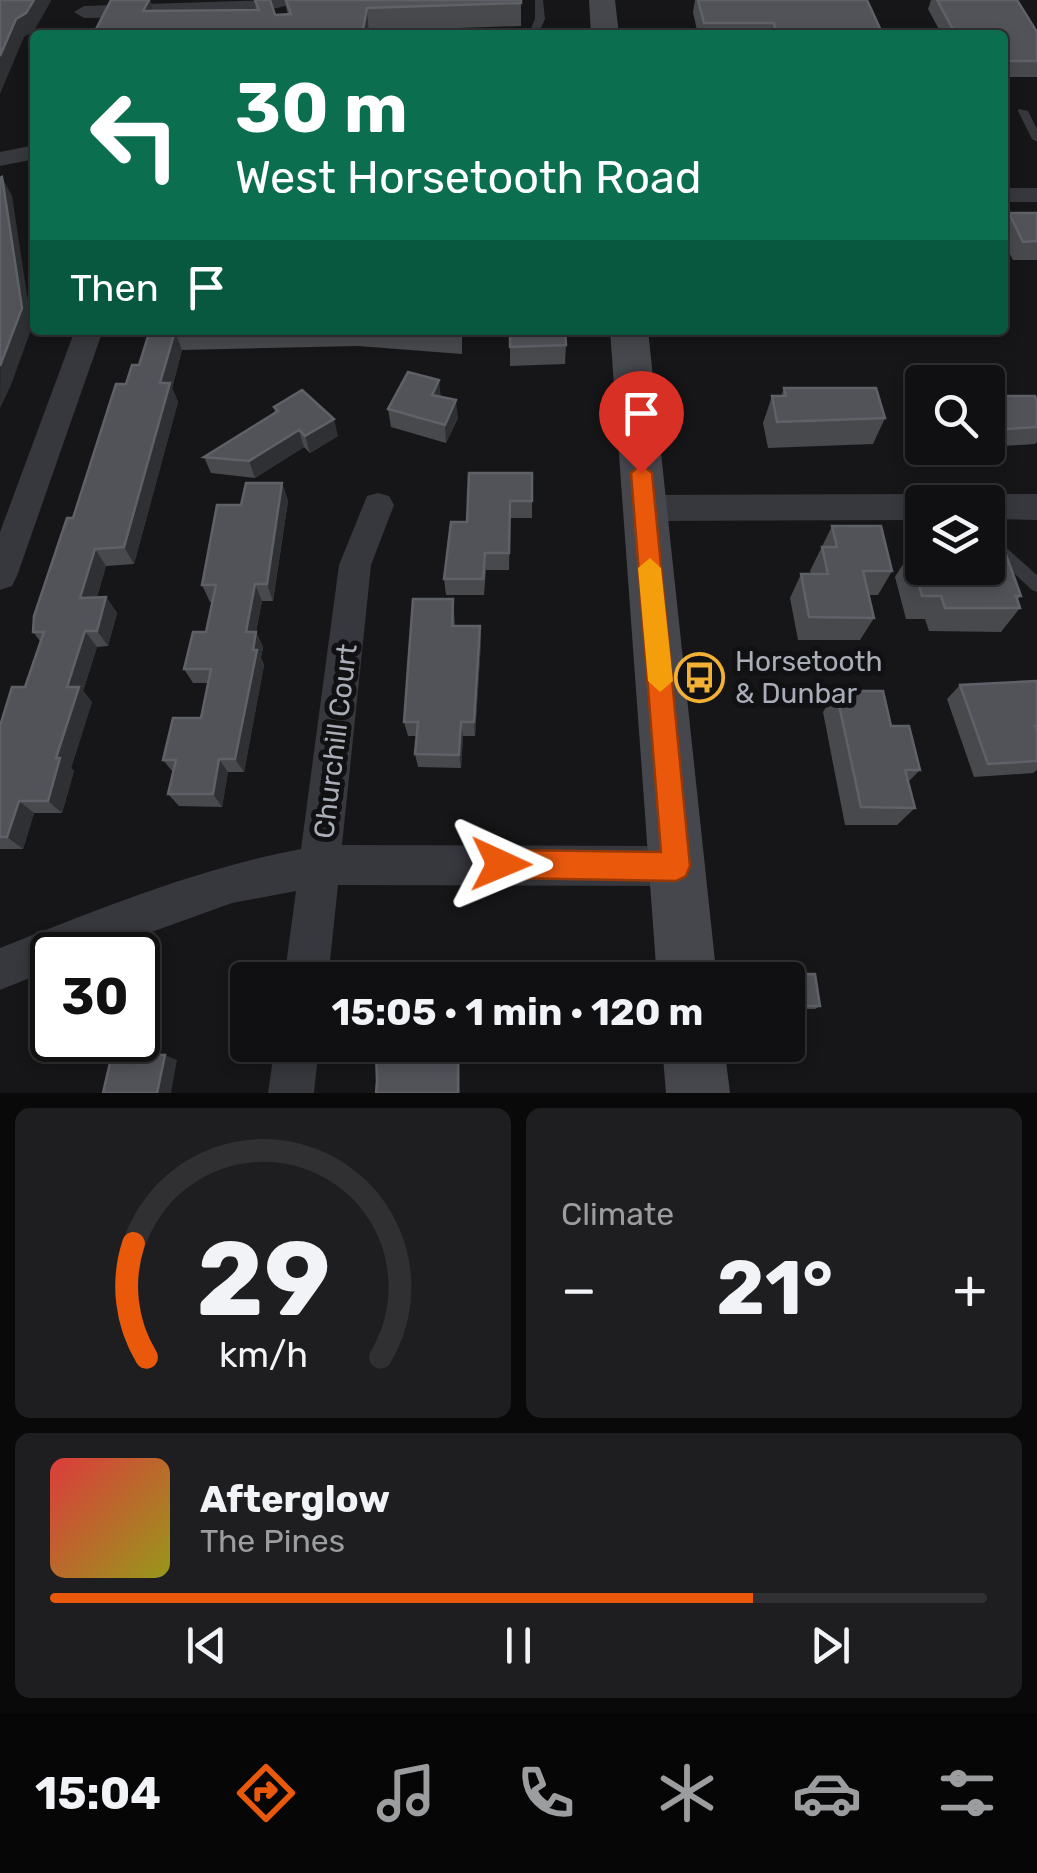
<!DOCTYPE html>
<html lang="en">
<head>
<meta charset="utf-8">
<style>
  body { margin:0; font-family:Rubik,sans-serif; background:#1e1e20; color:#f1f3f6; height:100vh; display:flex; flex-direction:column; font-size:38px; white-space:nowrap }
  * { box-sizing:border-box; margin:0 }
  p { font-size:32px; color:#9c9d9f }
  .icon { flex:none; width:55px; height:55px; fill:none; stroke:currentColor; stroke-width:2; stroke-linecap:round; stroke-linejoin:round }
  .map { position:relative; height:1093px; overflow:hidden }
  .sheet { display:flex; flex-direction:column; gap:15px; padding:15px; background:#09090a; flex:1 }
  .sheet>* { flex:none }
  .banner { position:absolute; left:30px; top:30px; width:978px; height:305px; border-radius:10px; box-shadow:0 5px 15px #0003,0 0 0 2px #303032; background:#0b6e4f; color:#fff; overflow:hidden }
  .buttons { position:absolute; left:905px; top:365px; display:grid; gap:20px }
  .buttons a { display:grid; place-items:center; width:100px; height:100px; border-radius:10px; background:#101012; box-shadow:0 5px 15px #0003,0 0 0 2px #303032; font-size:50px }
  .speed { position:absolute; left:30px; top:932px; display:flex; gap:20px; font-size:50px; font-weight:700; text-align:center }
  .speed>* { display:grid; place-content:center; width:130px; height:130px; border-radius:50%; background:#101012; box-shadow:0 5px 15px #0003,0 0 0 2px #303032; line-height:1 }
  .speed .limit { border:5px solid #111; border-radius:15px; background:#fff; color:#111 }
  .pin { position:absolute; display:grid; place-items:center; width:85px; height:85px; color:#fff; margin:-102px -42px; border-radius:50% 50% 50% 0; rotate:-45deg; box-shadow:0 0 10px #0007 }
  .pin .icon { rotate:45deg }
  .me { position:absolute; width:110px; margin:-55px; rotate:91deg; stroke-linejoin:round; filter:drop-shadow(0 0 8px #0008) }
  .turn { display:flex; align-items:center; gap:35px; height:210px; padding:0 40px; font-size:45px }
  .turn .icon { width:130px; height:130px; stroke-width:2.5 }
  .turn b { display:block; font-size:70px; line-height:85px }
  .then { display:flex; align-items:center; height:95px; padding:0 40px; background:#0003; gap:20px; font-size:38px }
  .big { font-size:75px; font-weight:700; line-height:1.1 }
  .sheet .widget { flex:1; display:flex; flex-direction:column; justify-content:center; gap:15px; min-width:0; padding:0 35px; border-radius:15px; background:#1e1e20 }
  .sheet .dial { align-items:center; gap:0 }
  .dial svg { height:260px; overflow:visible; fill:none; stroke:#303032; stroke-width:7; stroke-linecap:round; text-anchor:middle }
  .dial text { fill:#f1f3f6; stroke:none }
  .song { display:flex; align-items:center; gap:30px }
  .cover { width:120px; height:120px; border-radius:15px; background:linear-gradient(135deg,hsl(0 70% 55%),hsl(60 70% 35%)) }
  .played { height:10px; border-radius:5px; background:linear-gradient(90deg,#ea580c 75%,#303032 75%) }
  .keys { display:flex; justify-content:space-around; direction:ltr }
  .heat { display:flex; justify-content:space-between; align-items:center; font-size:55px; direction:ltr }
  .sheet .tiles { flex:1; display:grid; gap:15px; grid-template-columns:1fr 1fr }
  .widget:last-child { grid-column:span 2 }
  .trip { position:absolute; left:230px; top:962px; width:575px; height:100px; border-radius:10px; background:#101012; box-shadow:0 5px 15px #0003,0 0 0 2px #303032; font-weight:700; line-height:100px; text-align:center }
  .tabs { display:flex; height:160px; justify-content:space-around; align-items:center; background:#060607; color:#9c9d9f }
  .tabs .icon { width:70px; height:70px }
  .tabs .active { color:#ea580c }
  .tabs b { font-size:45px; color:#f1f3f6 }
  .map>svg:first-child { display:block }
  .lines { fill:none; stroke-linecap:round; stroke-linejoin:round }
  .lane { fill:#37383d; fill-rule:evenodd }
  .street { fill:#37383d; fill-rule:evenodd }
  .secondary { fill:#45474d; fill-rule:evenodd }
  .wall { fill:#47494d }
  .shaded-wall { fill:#2f3033 }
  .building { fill:#525359; stroke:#5f6168; stroke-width:2.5 }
  .route { fill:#ea580c; stroke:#983908; stroke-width:2.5 }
  .slow { fill:#f59e0b }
  .labels { text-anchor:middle; stroke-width:10; stroke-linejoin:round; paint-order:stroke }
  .poi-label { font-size:28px; fill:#a8adb8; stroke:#111113; text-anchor:start }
  .street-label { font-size:28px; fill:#a8adb8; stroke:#111113 }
</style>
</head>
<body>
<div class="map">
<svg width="1037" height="1093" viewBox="0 0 1037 1093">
  <rect width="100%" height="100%" fill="#161618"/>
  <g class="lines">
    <g class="lane">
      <path d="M535 0H543L545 19 538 35H528L535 19Z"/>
      <path d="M1019 109 1028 111 1037 129V142L1032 139 1018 111Z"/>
      <path d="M988 534 993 536 1037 575V592L1032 590 988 549Z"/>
    </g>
    <g class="street">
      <path d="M268 0H310L244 16 84 18 74 12 84 6Z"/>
      <path d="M35 145V159L0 166V152Z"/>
      <rect x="1002" y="188" width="35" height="14"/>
      <path d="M75 330H103L17 576 12 586 0 590V532Z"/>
      <path d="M378 493 389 496 394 505 371 565 342 845 676 846 690 852 696 866 690 880 676 886 338 885 328 980H284L296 891 232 903 88 955H52V969L0 990V948C100 909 196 869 301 849L339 565 367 496Z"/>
      <path d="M922 494 935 502H922V520L644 521 633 517 628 508 633 499 644 495Z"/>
      <path d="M988 494H1037V520L988 519V502H975Z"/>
      <path d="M275 1045H319L314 1093H268Z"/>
    </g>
    <g class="secondary">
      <path d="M589 0H615L619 35H591Z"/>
      <path d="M610 330H648L717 980H657Z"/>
      <path d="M662 1045H724L730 1093H666Z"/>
    </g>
  </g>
  <g class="wall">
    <path d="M111 0H153H150L154 11 256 10 254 0H270L275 15 288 14 284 0H521V26L370 31 93 35Z"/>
    <path d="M695 0H867L883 35H698L693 12Z"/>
    <path d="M931 0H1017L1037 32V77H1002V35H942L928 9Z"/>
    <path d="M1009 213H1037V260H1013L1002 239V225Z"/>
    <path d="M150 330H462V354L358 346 182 350 172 388 178 402 134 564 106 566 97 597H106L117 613 108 646 97 647 83 691 92 702 71 768 74 771 62 813H34L23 849H0V726L25 687 40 641 33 632 73 518 126 384 139 365Z"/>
    <path d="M510 330 566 345 565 364 510 366Z"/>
    <path d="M988 387 1005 396 1037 402V442L1035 444 988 447Z"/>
    <path d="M784 388 885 418 873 444 768 448 763 423 772 396H781Z"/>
    <path d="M441 397 458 418 446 443 391 427 388 409Z"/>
    <path d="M274 407 338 436 310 453 304 447 255 478 211 473 204 457 275 413Z"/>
    <path d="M954 448H986L955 450Z"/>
    <path d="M532 473V518H510L509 570H486L484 595H446L444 579 467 522Z"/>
    <path d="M282 483 288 501 273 601H262L256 632 263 647 261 658 264 665 244 772H228L222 807 179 806 168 794 173 772 163 760 201 718 208 683H193L184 669 206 632 213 602H210L202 585 241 505Z"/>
    <path d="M832 526 892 571 878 595H869L874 618 860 640H798L790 598 801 574H811L810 571Z"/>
    <path d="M910 553 1021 596 1017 600 1020 608 1001 632 929 631 925 619H906L895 577Z"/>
    <path d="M453 599 455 626 481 642 475 736H463L461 768 418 767 415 754 417 736H408L404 722Z"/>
    <path d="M1037 681V770L1033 773 974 777 947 699 960 685Z"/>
    <path d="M836 691 891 726 920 770 908 782 915 808 897 825H845L823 712Z"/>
    <path d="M789 974 820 1006 815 1009H788V980H785L784 978Z"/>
  </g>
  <g class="shaded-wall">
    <path d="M34 0H51V1L34 31 24 37 0 94V56L16 19Z"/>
    <path d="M149 0H150L157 21 143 11Z"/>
    <path d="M367 8 369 35H362Z"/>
    <path d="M2 177 12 196 32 327 11 385 0 408Z"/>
    <path d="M175 331 182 350 172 388 178 402 134 564 124 547 160 383Z"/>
    <path d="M439 380 441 398 432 395Z"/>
    <path d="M456 400 458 418 446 443 445 425Z"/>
    <path d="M334 419 338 436 310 453 305 436Z"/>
    <path d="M299 430 304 447 255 478 249 461Z"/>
    <path d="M282 483 288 501 273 601 267 584Z"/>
    <path d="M95 549 106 566 92 613 80 598Z"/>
    <path d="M255 584 262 601 253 647 246 632Z"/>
    <path d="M106 597 117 613 108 646 97 631Z"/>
    <path d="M480 626 481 642 475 736 474 722Z"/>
    <path d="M85 631 97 647 83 691 92 702 71 768 74 771 62 813 48 801 67 687Z"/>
    <path d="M256 632 263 647 261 658 264 665 244 772 235 759Z"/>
    <path d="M461 722 463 736 461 768 459 755Z"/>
    <path d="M219 759 228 772 222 807 213 794Z"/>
    <path d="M19 801 34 813 23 849 7 837Z"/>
    <rect x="458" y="1045" width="2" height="48"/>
    <path d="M165 1055 177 1060 171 1093H157Z"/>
  </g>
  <g class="building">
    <path d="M0 0H34L26 13 16 19 0 56Z"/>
    <path d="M111 0H149L143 11 259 10 255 0H270L275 15 291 14 286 0H521V3L367 8 362 35H93Z"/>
    <path d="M698 0H867L883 35H828L826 30 775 29 774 23H704Z"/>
    <path d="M937 0H1017L1037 32V61H1002V35H956Z"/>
    <path d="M2 177 22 308 0 366V178Z"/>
    <path d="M1009 213H1037V241L1023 242Z"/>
    <path d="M150 330H225L175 331 160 383H170L124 547 95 549 80 598 106 597 97 631H85L67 687H79L56 758H60L48 801H19L7 837H0V726L12 687H25L44 632H33L34 616 67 518H73L116 384H126L132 365H139Z"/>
    <path d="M389 330H461V335Z"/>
    <path d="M510 330H565L566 345 510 347Z"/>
    <path d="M408 372 439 380 432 395 456 400 445 425 388 409Z"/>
    <path d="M988 387H1001L1005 396H1035L1037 402V427L988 430Z"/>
    <path d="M784 388H876L885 418 777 422 772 396H786Z"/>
    <path d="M302 390 334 419 305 436 299 430 249 461 204 457 278 411 274 407Z"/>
    <path d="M469 473H532V501H510L509 553H485L483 579H444L451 522H467Z"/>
    <path d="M246 483H282L267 584H255L246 632H256L253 650H257L235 759H219L213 794H168L176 760H163L173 718H201L211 669H184L193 632H206L216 585H202L217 505H241Z"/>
    <path d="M832 526H881L892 571H863L874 618 809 617 801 574H828L822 547H837Z"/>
    <path d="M988 541H1001L1021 596H1016L1020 608H945L941 596H922L910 553H922V568H988Z"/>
    <path d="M413 599H453L452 626H480L474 722H461L459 755 415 754 418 722H404Z"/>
    <path d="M1037 681V726H1035L1037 731V761L988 764 960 685Z"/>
    <path d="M836 691H883L891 726H909L920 770H905L915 808 861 807Z"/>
    <path d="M789 974H815L820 1006H793Z"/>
    <path d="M371 1045H458V1093H376L377 1081 376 1053H371Z"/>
    <path d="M112 1054 165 1055 157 1093H103Z"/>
  </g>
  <path class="route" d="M641 464 652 473 690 866 686 876 676 881 501 878 491 874 487 864 491 854 501 850 661 852 631 473Z"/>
  <path class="slow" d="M650 558 661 568 673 681 660 692 648 681 638 568Z"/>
  <defs>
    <symbol id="bus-ring" viewBox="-11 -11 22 22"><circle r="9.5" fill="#111113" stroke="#f2b134" stroke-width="1.5"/><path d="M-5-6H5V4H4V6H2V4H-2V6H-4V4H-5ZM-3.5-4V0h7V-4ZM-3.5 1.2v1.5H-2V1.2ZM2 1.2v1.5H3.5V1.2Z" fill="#f2b134"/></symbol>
  </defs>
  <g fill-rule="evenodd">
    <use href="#bus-ring" x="672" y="650" width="55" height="55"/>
  </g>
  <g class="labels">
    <g class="poi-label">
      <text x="735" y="671">Horsetooth<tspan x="735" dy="32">&amp; Dunbar</tspan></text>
    </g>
    <g class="street-label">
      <text transform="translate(335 741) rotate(-83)" y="10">Churchill Court</text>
    </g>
  </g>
</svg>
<div class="buttons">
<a><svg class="icon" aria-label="search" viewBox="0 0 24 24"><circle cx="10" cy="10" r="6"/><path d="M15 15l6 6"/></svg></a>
<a><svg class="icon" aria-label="layers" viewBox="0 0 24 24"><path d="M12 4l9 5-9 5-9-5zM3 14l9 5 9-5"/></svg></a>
</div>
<div class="speed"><div class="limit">30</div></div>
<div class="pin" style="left:641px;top:473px;background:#d93025"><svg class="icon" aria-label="arrive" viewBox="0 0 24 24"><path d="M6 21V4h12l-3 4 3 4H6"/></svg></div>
<svg class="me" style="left:501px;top:864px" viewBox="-20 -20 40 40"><path d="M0-17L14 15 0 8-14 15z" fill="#ea580c" stroke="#fff" stroke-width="4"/></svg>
<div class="trip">15:05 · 1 min · 120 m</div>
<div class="banner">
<div class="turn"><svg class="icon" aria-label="left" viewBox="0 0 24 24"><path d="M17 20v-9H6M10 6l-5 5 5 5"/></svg><div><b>30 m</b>West Horsetooth Road</div></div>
<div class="then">Then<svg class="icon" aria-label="arrive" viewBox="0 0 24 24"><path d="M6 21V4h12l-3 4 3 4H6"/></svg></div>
</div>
</div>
<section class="sheet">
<div class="tiles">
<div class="widget dial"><svg viewBox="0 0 100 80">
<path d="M14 69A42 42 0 1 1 86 69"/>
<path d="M14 69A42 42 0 0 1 10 34" stroke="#ea580c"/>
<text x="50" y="56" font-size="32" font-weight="700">29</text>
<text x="50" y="72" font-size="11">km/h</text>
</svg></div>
<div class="widget"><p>Climate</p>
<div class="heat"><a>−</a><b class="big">21°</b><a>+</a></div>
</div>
<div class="widget">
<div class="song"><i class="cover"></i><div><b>Afterglow</b><p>The Pines</p></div></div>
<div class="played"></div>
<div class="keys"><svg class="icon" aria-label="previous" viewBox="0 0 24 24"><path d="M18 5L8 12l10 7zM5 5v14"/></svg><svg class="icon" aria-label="pause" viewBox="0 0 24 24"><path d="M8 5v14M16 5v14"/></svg><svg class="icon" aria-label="next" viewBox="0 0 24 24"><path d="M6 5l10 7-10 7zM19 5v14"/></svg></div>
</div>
</div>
</section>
<nav class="tabs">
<b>15:04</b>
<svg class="icon active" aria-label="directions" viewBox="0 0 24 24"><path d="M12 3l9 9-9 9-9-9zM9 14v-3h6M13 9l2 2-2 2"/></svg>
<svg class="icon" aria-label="music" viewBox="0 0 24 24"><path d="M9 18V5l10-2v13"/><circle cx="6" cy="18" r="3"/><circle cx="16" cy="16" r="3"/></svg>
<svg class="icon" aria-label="phone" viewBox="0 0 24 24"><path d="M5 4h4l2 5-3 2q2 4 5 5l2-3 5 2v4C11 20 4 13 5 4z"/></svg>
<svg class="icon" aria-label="climate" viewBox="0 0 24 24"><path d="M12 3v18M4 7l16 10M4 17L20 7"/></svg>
<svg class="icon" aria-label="car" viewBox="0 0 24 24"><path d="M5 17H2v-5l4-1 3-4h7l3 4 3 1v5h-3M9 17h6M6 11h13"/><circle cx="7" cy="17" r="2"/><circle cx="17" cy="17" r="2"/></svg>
<svg class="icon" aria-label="filters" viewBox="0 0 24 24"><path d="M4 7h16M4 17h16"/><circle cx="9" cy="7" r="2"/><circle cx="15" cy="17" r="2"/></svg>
</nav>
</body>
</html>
